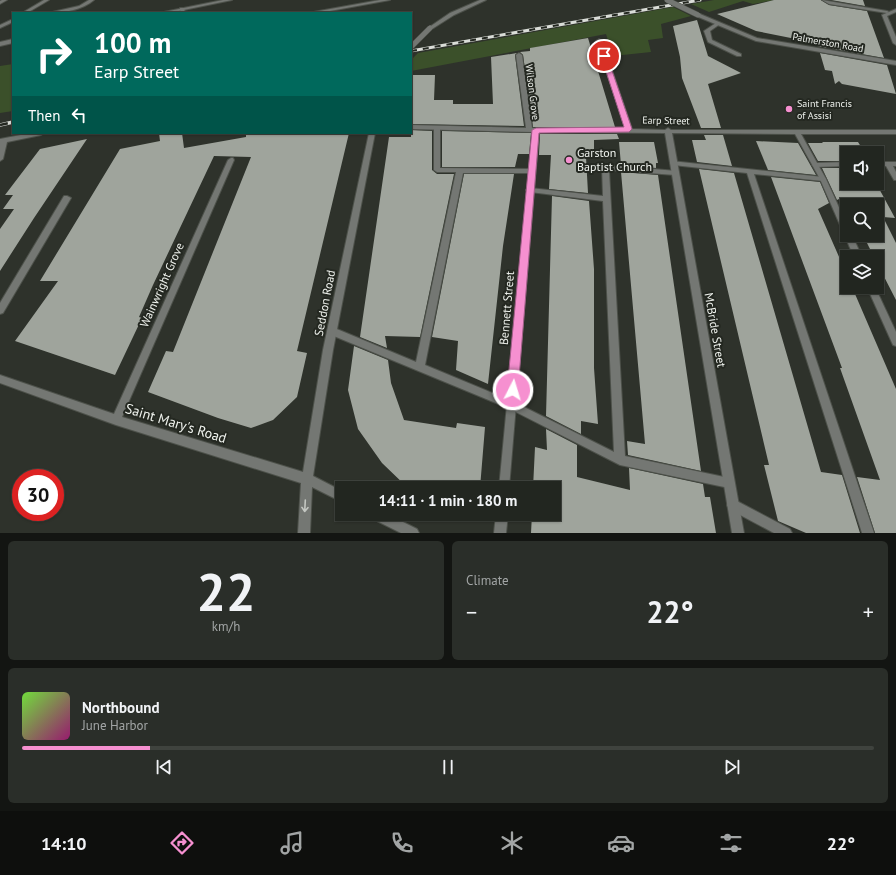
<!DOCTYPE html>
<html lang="en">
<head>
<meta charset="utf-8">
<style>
  body { margin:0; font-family:"PT Sans",sans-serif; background:#2a2e29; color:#f1f3f6; height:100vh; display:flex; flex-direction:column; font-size:15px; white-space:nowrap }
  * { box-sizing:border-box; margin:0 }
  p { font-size:13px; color:#a2a5a5 }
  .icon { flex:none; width:22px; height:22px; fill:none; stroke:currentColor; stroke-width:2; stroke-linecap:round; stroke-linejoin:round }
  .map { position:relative; height:533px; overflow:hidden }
  .details { display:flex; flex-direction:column; gap:8px; padding:8px; background:#131512; flex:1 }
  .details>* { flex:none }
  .top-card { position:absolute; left:12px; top:12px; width:400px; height:122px; border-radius:0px; box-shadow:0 1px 3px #0004,0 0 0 1px #3f433e; background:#00695c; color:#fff; overflow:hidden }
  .tools { position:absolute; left:840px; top:146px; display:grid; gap:8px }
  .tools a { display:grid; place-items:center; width:44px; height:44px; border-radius:0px; background:#222620; box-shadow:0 1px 3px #0004,0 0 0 1px #3f433e; font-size:20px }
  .speed { position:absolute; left:12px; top:469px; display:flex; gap:8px; font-size:20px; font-weight:700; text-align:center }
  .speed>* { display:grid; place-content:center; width:52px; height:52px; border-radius:50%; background:#222620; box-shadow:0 1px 3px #0004,0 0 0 1px #3f433e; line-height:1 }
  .speed .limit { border:6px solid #d22; background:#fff; color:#111 }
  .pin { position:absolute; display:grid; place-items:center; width:34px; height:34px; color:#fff; margin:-17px; border:2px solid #fff; border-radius:50%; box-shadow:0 1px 4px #0007 }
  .me { position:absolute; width:44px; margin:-22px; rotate:5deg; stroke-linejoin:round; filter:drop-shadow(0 0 3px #0008) }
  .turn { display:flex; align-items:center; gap:14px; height:84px; padding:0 16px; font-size:18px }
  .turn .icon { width:52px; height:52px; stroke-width:2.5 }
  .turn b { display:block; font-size:28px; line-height:34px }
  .then { display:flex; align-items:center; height:38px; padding:0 16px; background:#0003; gap:8px; font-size:15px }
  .big { font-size:30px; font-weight:700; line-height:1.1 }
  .details .card { flex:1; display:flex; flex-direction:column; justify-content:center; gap:6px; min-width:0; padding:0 14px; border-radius:6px; background:#2a2e29 }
  .details .dial { align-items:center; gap:0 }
  .dial b { font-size:52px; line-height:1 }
  .song { display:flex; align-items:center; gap:12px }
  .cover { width:48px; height:48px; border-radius:6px; background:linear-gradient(135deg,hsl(100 70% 55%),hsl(320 70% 35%)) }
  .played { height:4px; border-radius:2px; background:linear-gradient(90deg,#f690d0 15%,#3f433e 15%) }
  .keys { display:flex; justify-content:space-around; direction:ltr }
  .heat { display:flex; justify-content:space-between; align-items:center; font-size:22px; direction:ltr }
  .details .tiles { flex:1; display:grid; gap:8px; grid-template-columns:1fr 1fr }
  .card:last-child { grid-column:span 2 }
  .trip { position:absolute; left:335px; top:481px; width:226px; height:40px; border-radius:0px; background:#222620; box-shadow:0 1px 3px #0004,0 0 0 1px #3f433e; font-weight:700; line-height:40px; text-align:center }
  .menu { display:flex; height:64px; justify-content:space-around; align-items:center; background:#0e0f0d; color:#a2a5a5 }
  .menu .icon { width:28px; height:28px }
  .menu .on { color:#f690d0 }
  .menu b { font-size:18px; color:#f1f3f6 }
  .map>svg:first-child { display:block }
  .green { fill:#3b502a }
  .building { fill:#9fa49c }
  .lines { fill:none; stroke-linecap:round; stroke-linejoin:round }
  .lane-casing { stroke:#4d514a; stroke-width:2 }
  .street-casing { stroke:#4d514a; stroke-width:2 }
  .lane { fill:#747773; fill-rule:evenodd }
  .street { fill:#747773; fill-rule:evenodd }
  .rail-far1-casing { stroke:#daddd8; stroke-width:3 }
  .rail-casing { stroke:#daddd8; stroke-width:3.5 }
  .rail-far1 { stroke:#242821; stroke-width:2; stroke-dasharray:6; stroke-linecap:butt }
  .rail { stroke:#242821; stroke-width:2.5; stroke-dasharray:8; stroke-linecap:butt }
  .street-bridge-casing { stroke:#4d514a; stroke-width:6; stroke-linecap:butt }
  .street-bridge { stroke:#747773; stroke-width:5 }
  .oneway { stroke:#c4c7c2 }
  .route { fill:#f690d0; stroke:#a05e87 }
  .poi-dot { fill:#f690d0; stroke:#242821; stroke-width:1.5 }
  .labels { text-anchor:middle; stroke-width:4; stroke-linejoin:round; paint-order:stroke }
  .far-street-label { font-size:10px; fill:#eff2ed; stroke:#242821 }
  .far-poi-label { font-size:10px; fill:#eff2ed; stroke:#242821; text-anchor:start }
  .poi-label { font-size:12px; fill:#eff2ed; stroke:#242821; text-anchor:start }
  .street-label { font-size:12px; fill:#eff2ed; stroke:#242821 }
  .near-street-label { font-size:14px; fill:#eff2ed; stroke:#242821 }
</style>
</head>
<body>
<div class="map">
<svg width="896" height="533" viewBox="0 0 896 533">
  <rect width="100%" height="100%" fill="#2e322b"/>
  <g class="green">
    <path d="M714 0H775L753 4 743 1 709 12 691 4Z"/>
    <path d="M673 7 691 16 661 24 663 38 648 40 651 52 613 56 606 34 411 71V60L418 53Z"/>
    <path d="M13 64V111L0 113V66Z"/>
  </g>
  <g class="building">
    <path d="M774 0H821L829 5 867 11 884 58 817 46 816 43 756 31 717 14Z"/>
    <path d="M831 0H863L865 6Z"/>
    <path d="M697 20 708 56 741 73 708 84 721 128H701L682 78 680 57 673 26Z"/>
    <path d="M588 38 615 127H533L523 55 520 52 530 51V48Z"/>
    <path d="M517 53 515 55 524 126 411 124V75H435L434 100H453V104H493L491 57Z"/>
    <path d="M820 53 887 65 896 94 842 84 839 81 835 84 832 71 825 70Z"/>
    <path d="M411 130 432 131V170L437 174H454L420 337 385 336 387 348 360 337 389 137H411Z"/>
    <path d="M442 131 531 133 529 154H518L515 167H442Z"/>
    <path d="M159 133H182L184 148 246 137V133H349L297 351 307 353 297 397 273 420 251 428 218 418 148 392 166 351 173 352 251 157 214 156 153 285 139 317 142 318 115 375 15 341 58 281H40L120 149 160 141Z"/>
    <path d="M540 134H617L619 139 594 140V156L586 157 588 193 549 189 551 155H539Z"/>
    <path d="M704 135H723L732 166 697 162 692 140H706Z"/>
    <path d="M87 139 34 218 0 271V229L14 209H3L13 195H5L40 149Z"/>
    <path d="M756 141 798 143 816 175 768 170Z"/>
    <path d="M619 142H654L658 163H656V168L621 165Z"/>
    <path d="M822 142H858L865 153H847V161H818L808 143H823Z"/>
    <path d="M822 168H847V183H876L895 218 883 217 896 243V300L877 263V257H874L863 235H877V205H847L843 197 837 200Z"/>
    <path d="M699 169 734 173 821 472 842 475 860 533H806L778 521 764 465H769Z"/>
    <path d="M621 172 658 175 701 471 628 455 627 441 645 444Z"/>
    <path d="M464 174H514L503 246 488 384 456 370 458 341 432 337Z"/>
    <path d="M771 177 820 182 829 203 818 209 847 275V287H852L896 389V533H875L857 477 880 480 840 368H842Z"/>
    <path d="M552 196 589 201 594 269V368L598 424 581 421V434L546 416Z"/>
    <path d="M354 346 388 360 391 383 404 420 456 428 457 423 485 427 480 488H408L382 463 358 429 348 390Z"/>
    <path d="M546 429 577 445V477L630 490 629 468 703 484 705 497H710L716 533H531L532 514H554V488H533L535 447 547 450Z"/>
  </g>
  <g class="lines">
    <defs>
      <g id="lane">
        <path d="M2 0H7L0 4V1Z"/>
        <path d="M89 0H94C82 10 64 13 48 13L79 6Z"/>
        <path d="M380 0H390L319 13H308Z"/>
        <path d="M822 0 887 11 889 12 887 13 829 4Z"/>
        <path d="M180 8H184L185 13H181Z"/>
        <path d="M716 23 720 24 710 31 712 40 741 54V56H737L708 42 704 31Z"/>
        <path d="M437 126 440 128V168L532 169 535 171 532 173H463L425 365 514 402 614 452 603 201 530 192 526 190 530 188 603 196 602 167 605 165 677 171 678 173 675 175 609 170 625 456 729 478 733 479 734 483 733 487 729 488 620 465 508 408 329 334 328 331 329 328 332 327 416 362 456 172H437L434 170V128Z"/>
        <path d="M671 161 823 177 826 179 823 181 754 174 874 533H862L747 173 673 165 670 163Z"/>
        <path d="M847 162V166L815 167 812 165 815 163Z"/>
        <path d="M877 162H896V166H893L896 172V180H894L886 166H877Z"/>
        <path d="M733 499 790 529 792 533H774L729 509 727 505 729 501Z"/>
      </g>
      <g id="street">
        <path d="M44 0H49L27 13H22Z"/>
        <path d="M223 0H232L169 13H159Z"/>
        <path d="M480 0H486L454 15 432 29 428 28 450 13Z"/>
        <path d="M896 9V12L887 16 896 37V45L893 43 882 15Z"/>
        <path d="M696 14H700L757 38 896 61V65L756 41 696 16Z"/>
        <path d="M13 19V22L0 28V25Z"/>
        <path d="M13 39V43L0 46V42Z"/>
        <path d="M599 39 602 41 632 129 665 130 668 128 671 130H896V134H801L826 179 847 225V235H852L862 257H854L820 179 795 134 672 133 744 533H732L665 133 539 132 509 488H499L533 132 411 129V125L526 128 516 55 519 53 522 55 532 128 626 129 596 41Z"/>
        <path d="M31 133H44L41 135 7 142 3 159 0 161V139Z"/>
        <path d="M369 133H375L333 350 313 476 342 491V502L312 487 310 533H298L301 483 116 425 0 383V375L114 414 228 160 231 158H233L234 160 122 417 303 472 323 350Z"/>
        <path d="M64 196H67L71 198 3 313 0 314V303Z"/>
        <path d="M867 287H875L896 332V346L893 345Z"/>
        <path d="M369 514H387L417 529 419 533H401L371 518Z"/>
        <path d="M496 514H508L506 533H494Z"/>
      </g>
    </defs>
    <use href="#lane" class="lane-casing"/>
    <use href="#street" class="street-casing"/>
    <use href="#lane" class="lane"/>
    <use href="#street" class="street"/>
    <defs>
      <path id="rail-far1" d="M411 51 700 0"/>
      <path id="rail" d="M0 125 13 122"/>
    </defs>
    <use href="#rail-far1" class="rail-far1-casing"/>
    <use href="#rail" class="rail-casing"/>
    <use href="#rail-far1" class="rail-far1"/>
    <use href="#rail" class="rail"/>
    <defs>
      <g id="street-bridge">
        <path d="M667 0 698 15"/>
        <path d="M411 47 430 28"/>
      </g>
    </defs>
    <use href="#street-bridge" class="street-bridge-casing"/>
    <use href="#street-bridge" class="street-bridge"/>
  </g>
  <defs><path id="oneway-shaft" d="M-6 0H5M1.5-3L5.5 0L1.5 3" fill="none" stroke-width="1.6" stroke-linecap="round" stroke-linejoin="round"/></defs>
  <use class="oneway" href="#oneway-shaft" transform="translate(305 506) rotate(93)"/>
  <path class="route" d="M604 54 607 56 632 129 629 132 539 133 518 390 517 393 513 395 509 393 507 390 532 130 536 128 624 127 601 56Z"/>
  <g class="poi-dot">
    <circle cx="789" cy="109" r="4"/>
    <circle cx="569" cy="160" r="4"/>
  </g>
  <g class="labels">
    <g class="far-street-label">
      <text transform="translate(828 42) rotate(10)" y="4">Palmerston Road</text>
      <text transform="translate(533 92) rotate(83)" y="4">Wilson Grove</text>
      <text transform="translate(666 120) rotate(1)" y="4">Earp Street</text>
    </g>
    <g class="far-poi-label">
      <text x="797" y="107">Saint Francis<tspan x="797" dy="12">of Assisi</tspan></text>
    </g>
    <g class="poi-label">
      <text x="577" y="157">Garston<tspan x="577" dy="14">Baptist Church</tspan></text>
    </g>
    <g class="street-label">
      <text transform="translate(162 285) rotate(-66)" y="4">Wainwright Grove</text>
      <text transform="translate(325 303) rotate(-79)" y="4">Seddon Road</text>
      <text transform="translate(507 308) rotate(-85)" y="4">Bennett Street</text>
      <text transform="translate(715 330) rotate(80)" y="4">McBride Street</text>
    </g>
    <g class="near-street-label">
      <text transform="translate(176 423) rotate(17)" y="5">Saint Mary's Road</text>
    </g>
  </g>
</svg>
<div class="tools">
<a><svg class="icon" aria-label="sound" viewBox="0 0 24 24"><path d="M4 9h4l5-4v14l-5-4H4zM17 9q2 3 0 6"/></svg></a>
<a><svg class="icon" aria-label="search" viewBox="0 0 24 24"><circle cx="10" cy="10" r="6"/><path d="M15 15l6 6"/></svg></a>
<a><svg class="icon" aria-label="layers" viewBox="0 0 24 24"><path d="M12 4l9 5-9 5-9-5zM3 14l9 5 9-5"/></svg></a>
</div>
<div class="speed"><div class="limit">30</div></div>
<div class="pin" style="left:604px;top:56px;background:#d93025"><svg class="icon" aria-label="arrive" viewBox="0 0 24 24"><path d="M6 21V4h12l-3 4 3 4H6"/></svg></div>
<svg class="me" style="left:513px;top:390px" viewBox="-20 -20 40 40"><circle r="17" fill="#f690d0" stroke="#fff" stroke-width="3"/><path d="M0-11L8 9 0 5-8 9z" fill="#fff"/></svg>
<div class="trip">14:11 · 1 min · 180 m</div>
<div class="top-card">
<div class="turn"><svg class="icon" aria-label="right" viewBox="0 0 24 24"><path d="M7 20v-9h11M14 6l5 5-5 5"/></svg><div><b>100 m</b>Earp Street</div></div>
<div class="then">Then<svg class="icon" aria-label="left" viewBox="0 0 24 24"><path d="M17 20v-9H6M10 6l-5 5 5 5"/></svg></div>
</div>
</div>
<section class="details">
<div class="tiles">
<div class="card dial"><b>22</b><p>km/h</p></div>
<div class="card"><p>Climate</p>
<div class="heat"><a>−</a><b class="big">22°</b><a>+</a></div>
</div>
<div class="card">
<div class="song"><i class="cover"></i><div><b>Northbound</b><p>June Harbor</p></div></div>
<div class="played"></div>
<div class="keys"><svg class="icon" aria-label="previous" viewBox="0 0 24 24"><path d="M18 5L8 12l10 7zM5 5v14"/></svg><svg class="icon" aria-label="pause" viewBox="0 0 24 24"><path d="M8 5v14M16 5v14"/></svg><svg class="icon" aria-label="next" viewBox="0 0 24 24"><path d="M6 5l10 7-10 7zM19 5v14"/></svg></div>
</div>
</div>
</section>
<nav class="menu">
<b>14:10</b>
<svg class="icon on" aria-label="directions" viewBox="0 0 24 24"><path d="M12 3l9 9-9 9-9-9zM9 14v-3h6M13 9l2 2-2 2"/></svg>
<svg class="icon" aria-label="music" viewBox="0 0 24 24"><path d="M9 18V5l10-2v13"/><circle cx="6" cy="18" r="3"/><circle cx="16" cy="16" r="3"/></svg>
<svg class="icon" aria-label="phone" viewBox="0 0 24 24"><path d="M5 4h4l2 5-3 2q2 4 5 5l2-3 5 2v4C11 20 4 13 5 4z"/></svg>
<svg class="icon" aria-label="climate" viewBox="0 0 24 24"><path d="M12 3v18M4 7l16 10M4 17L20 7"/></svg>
<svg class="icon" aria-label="car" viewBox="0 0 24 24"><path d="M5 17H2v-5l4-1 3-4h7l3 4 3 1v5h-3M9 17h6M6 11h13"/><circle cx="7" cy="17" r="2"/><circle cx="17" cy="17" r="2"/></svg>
<svg class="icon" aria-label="filters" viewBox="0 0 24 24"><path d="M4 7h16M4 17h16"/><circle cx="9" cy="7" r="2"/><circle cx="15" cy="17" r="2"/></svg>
<b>22°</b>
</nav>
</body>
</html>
